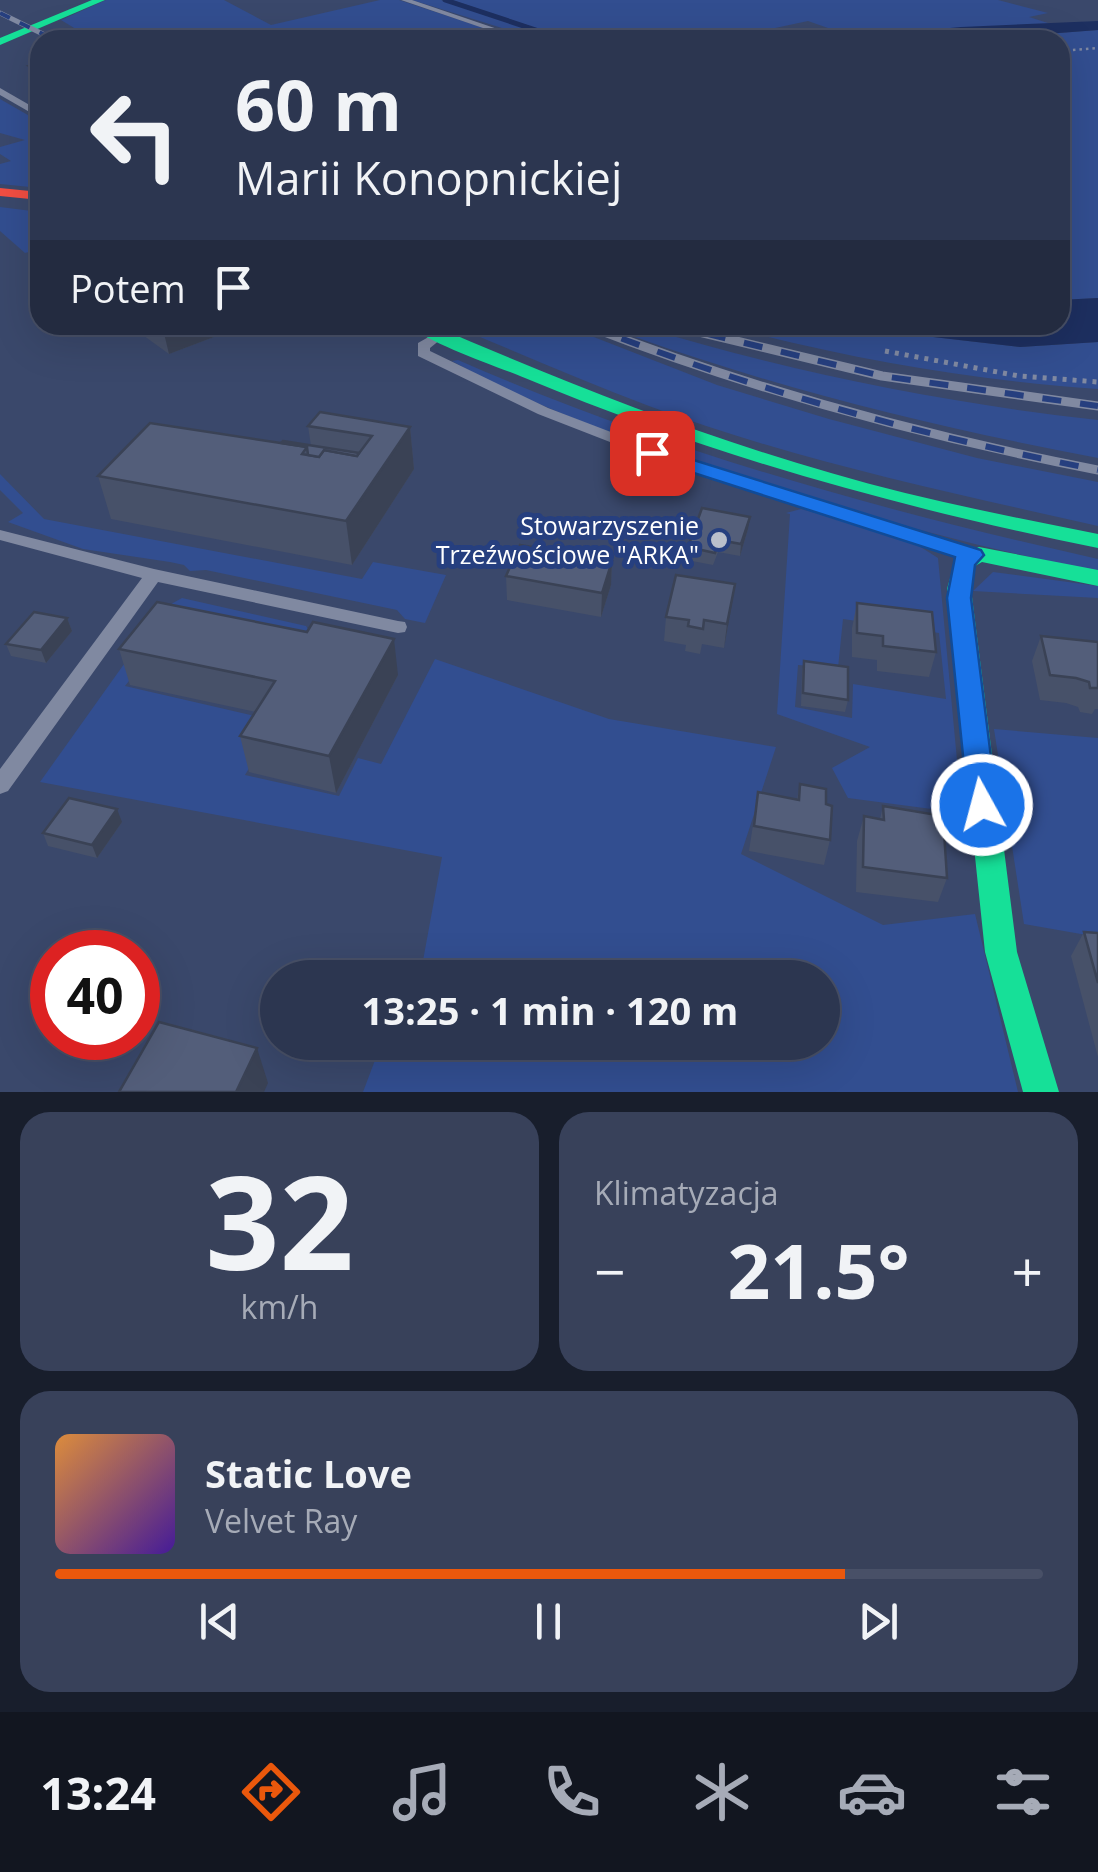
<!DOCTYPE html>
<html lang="pl">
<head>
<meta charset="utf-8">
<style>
  body { margin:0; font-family:"Open Sans",sans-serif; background:#38415a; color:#f1f3f6; height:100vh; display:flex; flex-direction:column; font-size:38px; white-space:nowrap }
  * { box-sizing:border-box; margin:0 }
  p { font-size:32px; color:#a6abb7 }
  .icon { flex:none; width:55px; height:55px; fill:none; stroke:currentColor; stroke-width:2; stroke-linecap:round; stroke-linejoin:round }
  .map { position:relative; height:1092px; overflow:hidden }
  .panel { display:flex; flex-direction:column; gap:20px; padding:20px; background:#181e2c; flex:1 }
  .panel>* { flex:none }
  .guide { position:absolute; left:30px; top:30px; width:1040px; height:305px; border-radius:30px; box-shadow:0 10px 40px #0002,0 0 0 2px #485067; background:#2c3650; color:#f1f3f6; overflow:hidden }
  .speed { position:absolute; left:30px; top:930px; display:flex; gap:20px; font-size:50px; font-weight:700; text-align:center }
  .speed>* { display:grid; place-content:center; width:130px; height:130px; border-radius:50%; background:#2c3650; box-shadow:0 10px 40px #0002,0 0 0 2px #485067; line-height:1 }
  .speed .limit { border:15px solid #d22; background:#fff; color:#111 }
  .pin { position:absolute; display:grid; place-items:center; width:85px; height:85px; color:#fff; margin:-42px; border-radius:20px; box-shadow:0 5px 15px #0006 }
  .me { position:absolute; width:110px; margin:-55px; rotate:353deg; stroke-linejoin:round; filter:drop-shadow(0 0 8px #0008) }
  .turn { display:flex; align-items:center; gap:35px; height:210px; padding:0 40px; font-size:45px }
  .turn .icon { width:130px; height:130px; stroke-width:2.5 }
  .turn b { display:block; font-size:70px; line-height:85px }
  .then { display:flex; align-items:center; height:95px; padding:0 40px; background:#0003; gap:20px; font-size:38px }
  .big { font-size:75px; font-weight:700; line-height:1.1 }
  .panel .tile { flex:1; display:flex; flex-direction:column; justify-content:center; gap:15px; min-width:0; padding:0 35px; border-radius:30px; background:#38415a }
  .panel .dial { align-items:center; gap:0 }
  .dial b { font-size:130px; line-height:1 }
  .song { display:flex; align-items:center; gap:30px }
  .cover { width:120px; height:120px; border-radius:15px; background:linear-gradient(135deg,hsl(30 70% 55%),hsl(260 70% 35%)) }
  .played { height:10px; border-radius:5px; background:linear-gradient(90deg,#ea580c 80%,#485067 80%) }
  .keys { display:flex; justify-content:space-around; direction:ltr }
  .heat { display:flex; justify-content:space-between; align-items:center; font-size:55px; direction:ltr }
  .panel .tiles { flex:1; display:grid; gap:20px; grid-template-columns:1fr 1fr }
  .tile:last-child { grid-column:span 2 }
  .trip { position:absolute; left:260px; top:960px; width:580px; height:100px; border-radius:50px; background:#2c3650; box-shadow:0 10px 40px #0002,0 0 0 2px #485067; font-weight:700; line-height:100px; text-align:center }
  .tabs { display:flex; height:160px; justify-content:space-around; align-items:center; background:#121620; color:#a6abb7 }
  .tabs .icon { width:70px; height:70px }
  .tabs .active { color:#ea580c }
  .tabs b { font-size:45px; color:#f1f3f6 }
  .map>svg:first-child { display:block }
  .green { fill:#324e90; fill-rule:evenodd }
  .water { fill:#1d2f60 }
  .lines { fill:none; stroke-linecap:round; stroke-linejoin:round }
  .stream { stroke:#1d2f60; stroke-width:5 }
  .path-far1 { stroke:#8089a1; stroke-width:2.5; stroke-dasharray:2.5 4; stroke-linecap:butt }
  .path { stroke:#8089a1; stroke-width:5; stroke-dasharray:4 6; stroke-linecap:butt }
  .lane { fill:#8089a1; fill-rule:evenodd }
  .fast { fill:#16e098; fill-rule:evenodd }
  .jam { fill:#f24e42; fill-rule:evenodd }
  .rail-far1-casing { stroke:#8089a1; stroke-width:5 }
  .rail-casing { stroke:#8089a1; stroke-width:9 }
  .rail-far1 { stroke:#263f7f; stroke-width:4; stroke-dasharray:11; stroke-linecap:butt }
  .rail { stroke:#263f7f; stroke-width:6; stroke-dasharray:19; stroke-linecap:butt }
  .wall { fill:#475169 }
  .shaded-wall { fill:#3a4255 }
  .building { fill:#535e7a; stroke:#3a4255; stroke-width:2.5 }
  .route { fill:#1a73e8; stroke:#114b97; stroke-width:2.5 }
  .poi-dot { fill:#babfcb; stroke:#263f7f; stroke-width:4 }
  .labels { text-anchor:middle; stroke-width:10; stroke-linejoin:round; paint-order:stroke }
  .poi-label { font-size:25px; fill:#fff; stroke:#263f7f; text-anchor:end }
</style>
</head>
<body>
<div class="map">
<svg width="1098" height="1092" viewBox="0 0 1098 1092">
  <rect width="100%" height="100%" fill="#3a486b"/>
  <g class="green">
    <path d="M106 0H224L271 25 380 0H399L521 40H477L442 28 394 40H94L61 20Z"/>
    <path d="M412 0H441L561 40H541Z"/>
    <path d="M452 0H998L1048 13 1029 17 1051 24 818 40H758L828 28 808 21 718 40H595L577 34 568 36 576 40H572Z"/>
    <path d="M1098 30V298L1060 300V40H966Z"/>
    <path d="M0 99 40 122V188L0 184V164L11 161 0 154V147L25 140 0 133Z"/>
    <path d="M0 207 40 212V249L25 253 0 231Z"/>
    <path d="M451 325H563L717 385 829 419 977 458 1098 482V526C947 492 794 460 649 406 582 381 517 352 451 325Z"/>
    <path d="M721 325H829L1020 347 1098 342V389C970 380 844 358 721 325Z"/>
    <path d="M646 328C794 373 944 403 1098 420V458C940 428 787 391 635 337Z"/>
    <path d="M458 360C664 450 878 510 1098 559V571C977 548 860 515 743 477 643 446 543 412 452 361Z"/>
    <path d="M0 474 44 519 362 579 373 562 446 575 425 623 405 619 397 610 206 570 190 571 184 565 170 562 83 549 8 522 23 513 0 490Z"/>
    <path d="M801 509 908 539 938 558 962 813 848 798 832 768 870 747 777 714 790 514 786 513ZM843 619 939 633 946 699 853 684 852 718 795 707 798 665 838 668Z"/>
    <path d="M993 572 1098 586V598L973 591Z"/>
    <path d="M182 598 306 626 312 635H165L125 686 277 721 245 775 339 796 358 758 381 764 435 659 609 719 776 747 741 854 883 925 975 914 1018 1092H363L380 1047 387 1043 822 1042V978L420 977 442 857 40 782 164 608Z"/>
    <path d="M994 729 1098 738V937L1024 924Z"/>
  </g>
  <g class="water">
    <path d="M1098 21V30L966 40H818L961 27Z"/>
    <path d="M1098 298V342L1020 347 829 325H1060V300Z"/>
  </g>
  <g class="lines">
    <path class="stream" d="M445 0 566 40"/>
    <path class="path-far1" d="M1060 51 1098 48"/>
    <path class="path" d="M885 351 1019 376 1098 382"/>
    <g class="lane">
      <path d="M401 0H412L530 40H518Z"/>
      <path d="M0 88 40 111V118L0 95Z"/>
      <path d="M439 331 446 335 430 348V351L548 408 658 450 979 551 982 555 979 559H967L646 456 538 414 418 356V343Z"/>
      <path d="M0 530 154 569 398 621 405 622 407 627 405 632 398 633 158 582 8 791 0 794V769L142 578 0 540Z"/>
    </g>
    <g class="fast">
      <path d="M92 0H105L0 45V38Z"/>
      <path d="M408 325H432C562 381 694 434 831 473 919 499 1008 516 1098 534V548C897 507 715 457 525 378 496 366 430 344 408 325Z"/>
      <path d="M979 547 1098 570V586L982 562 975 566 971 589 1017 952 1059 1092H1023L985 952 947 589 956 557Z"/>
    </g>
    <path class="jam" d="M0 188 40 192V200L0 196Z"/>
    <defs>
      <path id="rail-far1" d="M0 13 55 40"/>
      <g id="rail">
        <path d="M586 325C753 390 923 436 1098 470"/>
        <path d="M670 325 882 376 1098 406"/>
      </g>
    </defs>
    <use href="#rail-far1" class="rail-far1-casing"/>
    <use href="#rail" class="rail-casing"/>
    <use href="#rail-far1" class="rail-far1"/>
    <use href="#rail" class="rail"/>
  </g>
  <g class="wall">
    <path d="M40 63V79L31 74 29 66Z"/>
    <path d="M129 325H226L227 332 169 354Z"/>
    <path d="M308 426 410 427 414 469 352 565 111 519 98 476 281 443 311 446Z"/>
    <path d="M748 529 740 556 718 552 713 565 687 560 688 547Z"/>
    <path d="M612 561 611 585 601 617 507 600 506 576Z"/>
    <path d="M857 603 936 652 929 677 877 671V660L852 657V628Z"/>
    <path d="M731 609 724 648 702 644 700 654 685 651 686 645 664 641 666 617Z"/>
    <path d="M67 618 72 631 46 663 11 656 6 644Z"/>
    <path d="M1041 636 1098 642V709H1095L1092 714 1080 712 1078 707 1066 703 1040 700 1032 661Z"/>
    <path d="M119 649 398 675 336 793 249 772 240 736 256 712 130 685Z"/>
    <path d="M804 661 848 700 845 712 801 706 802 673Z"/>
    <path d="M800 784 830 840 824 865 749 851 758 792 797 799Z"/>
    <path d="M883 806 947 878 938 902 856 892 857 841 864 816 880 819Z"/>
    <path d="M122 822 97 858 48 846 43 833Z"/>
    <path d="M1084 932 1098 933V1057L1071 956Z"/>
  </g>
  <g class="shaded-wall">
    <path d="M162 325H226L227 332 169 354Z"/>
    <path d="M410 427 414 469 352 565 346 521Z"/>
    <path d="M750 517 748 529 740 556 741 544Z"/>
    <path d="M612 561 611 585 601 617 602 593Z"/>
    <path d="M735 584 731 609 724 648 727 624Z"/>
    <path d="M67 618 72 631 46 663 41 650Z"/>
    <path d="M394 639 398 675 336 793 329 756Z"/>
    <path d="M117 809 122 822 97 858 92 845Z"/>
    <path d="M257 1048 268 1083 264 1092H236Z"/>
  </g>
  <g class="building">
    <path d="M439 30 470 40H425L413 36Z"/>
    <path d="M40 63V72L29 66Z"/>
    <path d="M320 412 410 427 346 521 98 476 150 423 307 447 302 454 319 457 324 450 357 456 372 436 308 426Z"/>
    <path d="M283 441 359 453 357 456 324 450 319 457 308 455 307 447 281 443Z"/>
    <path d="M702 508 750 517 741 544 719 540 715 553 688 547Z"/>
    <path d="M520 545 612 561 602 593 506 576Z"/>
    <path d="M676 575 735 584 727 624 704 620 703 629 688 626 689 620 666 617Z"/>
    <path d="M157 602 307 632 313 622 394 639 329 756 240 736 275 681 119 649Z"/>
    <path d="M857 603 932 612 936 652 883 646V636L857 633Z"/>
    <path d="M34 612 67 618 41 650 6 644Z"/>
    <path d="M1041 636 1098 642V688H1090L1089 682 1076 678 1050 675Z"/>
    <path d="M804 661 848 667V700L803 693Z"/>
    <path d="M800 784 826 789V804L832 806 830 840 754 826 758 792 799 800Z"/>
    <path d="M69 798 117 809 92 845 43 833Z"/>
    <path d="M883 806 943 816 947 878 863 867 864 816 884 820Z"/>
    <path d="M1084 932 1098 933V983Z"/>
    <path d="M159 1022 257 1048 236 1092H119Z"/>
  </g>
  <path class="route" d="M652 447 981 550 984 555 975 565 971 598 997 805 992 813 982 817 972 813 968 805 947 598 955 557 644 457 641 453 644 448Z"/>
  <circle class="poi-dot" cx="719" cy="540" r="10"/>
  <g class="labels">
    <g class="poi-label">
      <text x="699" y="535">Stowarzyszenie<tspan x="699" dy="29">Trzeźwościowe "ARKA"</tspan></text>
    </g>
  </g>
</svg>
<div class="speed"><div class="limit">40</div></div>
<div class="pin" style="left:652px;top:453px;background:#d93025"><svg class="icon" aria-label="arrive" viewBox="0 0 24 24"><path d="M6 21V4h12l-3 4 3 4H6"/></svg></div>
<svg class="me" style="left:982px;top:805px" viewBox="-20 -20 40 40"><circle r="17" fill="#1a73e8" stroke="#fff" stroke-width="3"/><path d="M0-11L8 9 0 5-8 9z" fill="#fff"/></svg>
<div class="trip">13:25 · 1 min · 120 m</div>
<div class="guide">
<div class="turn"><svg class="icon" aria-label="left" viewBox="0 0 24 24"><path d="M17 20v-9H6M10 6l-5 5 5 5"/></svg><div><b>60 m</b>Marii Konopnickiej</div></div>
<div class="then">Potem<svg class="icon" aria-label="arrive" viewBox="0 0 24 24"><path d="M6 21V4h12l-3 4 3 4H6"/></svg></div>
</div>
</div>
<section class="panel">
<div class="tiles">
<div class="tile dial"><b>32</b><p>km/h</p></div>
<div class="tile"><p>Klimatyzacja</p>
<div class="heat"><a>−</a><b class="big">21.5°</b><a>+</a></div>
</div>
<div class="tile">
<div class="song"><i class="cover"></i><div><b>Static Love</b><p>Velvet Ray</p></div></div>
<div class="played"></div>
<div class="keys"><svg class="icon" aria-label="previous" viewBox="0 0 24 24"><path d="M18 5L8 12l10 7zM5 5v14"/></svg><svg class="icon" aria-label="pause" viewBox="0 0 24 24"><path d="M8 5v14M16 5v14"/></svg><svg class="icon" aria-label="next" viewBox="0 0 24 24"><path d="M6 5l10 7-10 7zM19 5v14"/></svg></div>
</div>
</div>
</section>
<nav class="tabs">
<b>13:24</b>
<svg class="icon active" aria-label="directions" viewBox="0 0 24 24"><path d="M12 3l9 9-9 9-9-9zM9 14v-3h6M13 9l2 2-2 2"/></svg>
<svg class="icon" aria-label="music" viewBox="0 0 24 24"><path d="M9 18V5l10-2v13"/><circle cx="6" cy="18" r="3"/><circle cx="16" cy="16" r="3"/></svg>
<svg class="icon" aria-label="phone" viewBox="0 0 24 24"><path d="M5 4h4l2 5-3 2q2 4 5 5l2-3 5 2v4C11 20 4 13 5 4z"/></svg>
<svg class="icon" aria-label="climate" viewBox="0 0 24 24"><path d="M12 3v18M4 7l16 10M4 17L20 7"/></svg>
<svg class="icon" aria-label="car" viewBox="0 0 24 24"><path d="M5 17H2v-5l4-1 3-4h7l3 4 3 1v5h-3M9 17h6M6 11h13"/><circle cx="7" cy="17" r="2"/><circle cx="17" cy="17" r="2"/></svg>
<svg class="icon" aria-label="filters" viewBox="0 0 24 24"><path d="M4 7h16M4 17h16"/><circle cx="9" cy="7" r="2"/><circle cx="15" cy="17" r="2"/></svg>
</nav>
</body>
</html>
